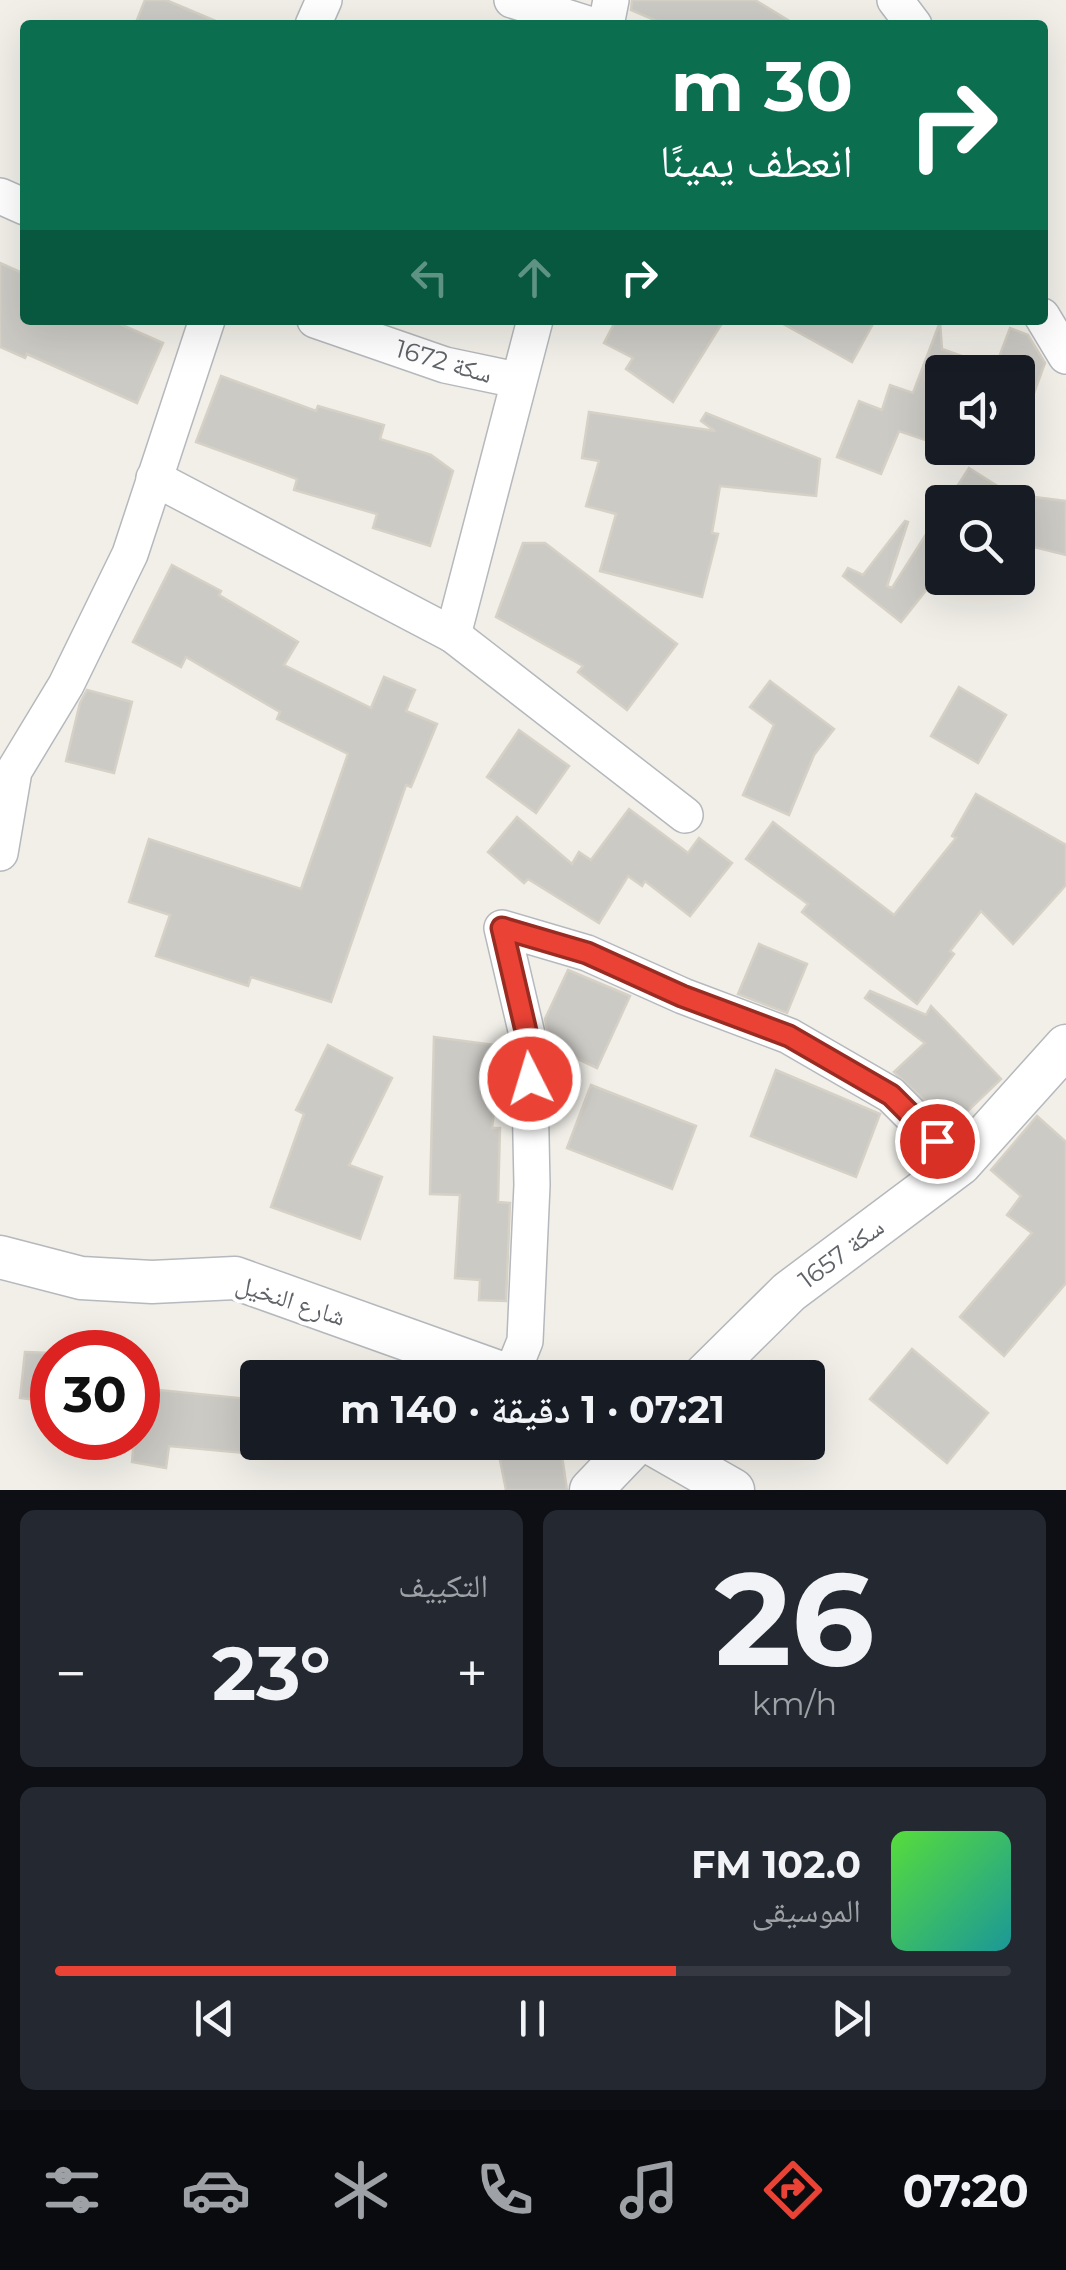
<!DOCTYPE html>
<html lang="ar">
<head>
<meta charset="utf-8">
<style>
  body { margin:0; font-family:Montserrat,"Noto Naskh Arabic",sans-serif; background:#242831; color:#f1f3f6; direction:rtl; height:100vh; display:flex; flex-direction:column; font-size:38px; white-space:nowrap }
  * { box-sizing:border-box; margin:0 }
  p { font-size:32px; color:#9ea1a6 }
  .icon { flex:none; width:55px; height:55px; fill:none; stroke:currentColor; stroke-width:2; stroke-linecap:round; stroke-linejoin:round }
  .map { position:relative; height:1490px; overflow:hidden; direction:ltr }
  .drawer { display:flex; flex-direction:column; gap:20px; padding:20px; background:#0d0f14; flex:1 }
  .drawer>* { flex:none }
  .hud { position:absolute; left:20px; top:20px; width:1028px; height:305px; border-radius:10px; box-shadow:0 10px 40px #0002; direction:rtl; background:#0b6e4f; color:#fff; overflow:hidden }
  .buttons { position:absolute; left:925px; top:355px; display:grid; gap:20px }
  .buttons a { display:grid; place-items:center; width:110px; height:110px; border-radius:10px; background:#171b24; box-shadow:0 10px 40px #0002; font-size:50px }
  .speed { position:absolute; left:30px; top:1330px; display:flex; gap:20px; font-size:50px; font-weight:700; text-align:center }
  .speed>* { display:grid; place-content:center; width:130px; height:130px; border-radius:50%; background:#171b24; box-shadow:0 10px 40px #0002; line-height:1 }
  .speed .limit { border:15px solid #d22; background:#fff; color:#111 }
  .pin { position:absolute; display:grid; place-items:center; width:85px; height:85px; color:#fff; margin:-42px; border:5px solid #fff; border-radius:50%; box-shadow:0 2px 10px #0007 }
  .me { position:absolute; width:110px; margin:-55px; rotate:355deg; stroke-linejoin:round; filter:drop-shadow(0 0 8px #0008) }
  .turn { display:flex; align-items:center; gap:35px; height:210px; padding:0 30px; font-size:45px }
  .turn .icon { width:130px; height:130px; stroke-width:2.5 }
  .turn b { display:block; font-size:70px; line-height:85px }
  .lanes { display:flex; align-items:center; height:95px; padding:0 30px; background:#0003; justify-content:center; gap:50px; direction:ltr }
  .lanes .off { opacity:.35 }
  .big { font-size:75px; font-weight:700; line-height:1.1 }
  .drawer .tile { flex:1; display:flex; flex-direction:column; justify-content:center; gap:15px; min-width:0; padding:0 35px; border-radius:15px; background:#242831 }
  .drawer .dial { align-items:center; gap:0 }
  .dial b { font-size:130px; line-height:1 }
  .song { display:flex; align-items:center; gap:30px }
  .cover { width:120px; height:120px; border-radius:15px; background:linear-gradient(135deg,hsl(110 70% 55%),hsl(180 70% 35%)) }
  .played { height:10px; border-radius:5px; background:linear-gradient(90deg,#ea4335 65%,#363941 65%) }
  .keys { display:flex; justify-content:space-around; direction:ltr }
  .heat { display:flex; justify-content:space-between; align-items:center; font-size:55px; direction:ltr }
  .drawer .tiles { flex:1; display:grid; gap:20px; grid-template-columns:1fr 1fr }
  .tile:last-child { grid-column:span 2 }
  .trip { position:absolute; left:240px; top:1360px; width:585px; height:100px; border-radius:10px; background:#171b24; box-shadow:0 10px 40px #0002; font-weight:700; line-height:100px; text-align:center; direction:rtl }
  .tab-bar { display:flex; height:160px; justify-content:space-around; align-items:center; background:#090b0e; color:#9ea1a6 }
  .tab-bar .icon { width:70px; height:70px }
  .tab-bar .active { color:#ea4335 }
  .tab-bar b { font-size:45px; color:#f1f3f6 }
  .map>svg:first-child { display:block }
  .building { fill:#cccac5; stroke:#d6d1c6; stroke-width:2.5 }
  .lines { fill:none; stroke-linecap:round; stroke-linejoin:round }
  .minor-casing { stroke:#b5b8bc; stroke-width:38 }
  .tertiary-casing { stroke:#b5b8bc; stroke-width:45 }
  .minor { stroke:#fff; stroke-width:35 }
  .tertiary { stroke:#fff; stroke-width:42 }
  .route-casing { stroke:#982c22; stroke-width:25 }
  .route { stroke:#ea4335; stroke-width:18 }
  .labels { text-anchor:middle; stroke-width:8; stroke-linejoin:round; paint-order:stroke }
  .street-label { font-size:25px; fill:#5f6368; stroke:#fff }
</style>
</head>
<body>
<div class="map">
<svg width="1066" height="1490" viewBox="0 0 1066 1490">
  <rect width="100%" height="100%" fill="#f1efe8"/>
  <g class="building">
    <path d="M145 0H166L225 25H135Z"/>
    <path d="M632 0H755L796 25H666L631 10Z"/>
    <path d="M0 263 25 274V320H111L163 343 137 403 27 354 25 358 0 347Z"/>
    <path d="M616 320H724L673 402 626 369 633 358 604 343Z"/>
    <path d="M776 320H875L852 362Z"/>
    <path d="M940 322 942 349 995 368 1010 328 1028 335 1045 363 1020 431 1018 372H942V418L934 443 899 431 881 474 837 457 859 401 882 410 890 385 913 393Z"/>
    <path d="M221 376 316 411 318 406 384 425 380 439 431 455 453 471 430 546 373 528 377 514 294 490 297 479 196 442Z"/>
    <path d="M589 412 715 431 701 421 706 413 820 459 816 496 720 486 712 533 718 534 702 597 600 571 616 514 586 506 599 461 582 458Z"/>
    <path d="M969 468 1018 499V495L1066 501V555L1018 543V502H947Z"/>
    <path d="M942 509V570L901 622 843 576 848 568 863 575 905 521 908 522 887 586 892 588Z"/>
    <path d="M523 543H545L677 644 627 710 578 672 583 666 496 617Z"/>
    <path d="M172 565 221 591 219 595 298 642 284 665 371 708 384 677 415 690 406 711 437 724 411 787 406 785 331 1002 251 977 248 986 156 956 170 915 129 902 149 839 301 889 348 754 277 719 280 712 186 657 181 667 133 642Z"/>
    <path d="M770 681 834 729 814 755 789 815 743 795 774 725 750 707Z"/>
    <path d="M959 687 1006 715 978 763 931 736Z"/>
    <path d="M87 690 132 702 114 773 66 761 80 703Z"/>
    <path d="M519 730 569 766 536 813 487 777Z"/>
    <path d="M976 794 1066 845V885L1013 944 981 911 950 951 954 954 917 1004 802 912 808 904 746 859 773 822 894 915 956 838 952 836Z"/>
    <path d="M629 809 688 853 699 838 732 863 690 916 645 881 642 886 628 876 599 923 528 879 524 883 488 852 517 817 572 864 579 852 591 860Z"/>
    <path d="M759 944 807 964 787 1013 738 994Z"/>
    <path d="M568 970 630 996 597 1068 550 1046 545 1019Z"/>
    <path d="M870 991 926 1015 931 1006 1001 1079 952 1126 894 1072 925 1043 865 998Z"/>
    <path d="M434 1037 502 1046 492 1128H500L498 1202 510 1203 506 1301 479 1300 480 1280 455 1278 460 1195 430 1194Z"/>
    <path d="M328 1045 392 1078 349 1165 382 1177 360 1239 271 1207 304 1114 296 1110Z"/>
    <path d="M776 1070 880 1114 856 1177 751 1136Z"/>
    <path d="M591 1085 696 1126 672 1189 567 1148Z"/>
    <path d="M1037 1116 1066 1142V1283L1004 1356 960 1317 1032 1233 1007 1215 1021 1196 991 1170Z"/>
    <path d="M912 1349 988 1413 947 1463 870 1399Z"/>
    <path d="M25 1352 52 1353V1402L20 1398Z"/>
    <path d="M139 1388 249 1399 244 1453 169 1446 166 1468 132 1462 134 1438H138Z"/>
    <path d="M511 1442H560L567 1490H506L497 1445Z"/>
  </g>
  <g class="lines">
    <defs>
      <g id="minor">
        <path d="M512 0 591 25"/>
        <path d="M895 0 914 25"/>
        <path d="M313 25 324 0"/>
        <path d="M606 25 611 0"/>
        <path d="M0 196 25 207"/>
        <path d="M1042 316 1066 356"/>
        <path d="M315 320 445 365 517 380"/>
        <path d="M154 478 453 635 685 815"/>
        <path d="M453 635 535 320"/>
        <path d="M0 853 14 771 66 685 130 554 207 320"/>
        <path d="M511 1376 525 1341 532 1185 529 1043 502 928 587 953 683 996 789 1036 891 1095 960 1164"/>
      </g>
      <g id="tertiary">
        <path d="M0 1257 81 1278 152 1282 235 1278 515 1378"/>
        <path d="M702 1378 789 1292 960 1164 1066 1046"/>
        <path d="M649 1442 733 1490"/>
        <path d="M591 1490 637 1442"/>
      </g>
    </defs>
    <use href="#minor" class="minor-casing"/>
    <use href="#tertiary" class="tertiary-casing"/>
    <use href="#minor" class="minor"/>
    <use href="#tertiary" class="tertiary"/>
  </g>
  <g class="lines">
    <defs>
      <path id="route" d="M530 1079 529 1044 502 928 587 953 682 996 789 1036 891 1095 937 1141"/>
    </defs>
    <use href="#route" class="route-casing"/>
    <use href="#route" class="route"/>
  </g>
  <g class="labels">
    <g class="street-label">
      <text transform="translate(444 361) rotate(16)" y="9">سكة 1672</text>
      <text transform="translate(841 1253) rotate(-37)" y="9">سكة 1657</text>
      <text transform="translate(291 1300) rotate(18)" y="9">شارع النخيل</text>
    </g>
  </g>
</svg>
<div class="buttons">
<a><svg class="icon" aria-label="sound" viewBox="0 0 24 24"><path d="M4 9h4l5-4v14l-5-4H4zM17 9q2 3 0 6"/></svg></a>
<a><svg class="icon" aria-label="search" viewBox="0 0 24 24"><circle cx="10" cy="10" r="6"/><path d="M15 15l6 6"/></svg></a>
</div>
<div class="speed"><div class="limit">30</div></div>
<div class="pin" style="left:937px;top:1141px;background:#d93025"><svg class="icon" aria-label="arrive" viewBox="0 0 24 24"><path d="M6 21V4h12l-3 4 3 4H6"/></svg></div>
<svg class="me" style="left:530px;top:1079px" viewBox="-20 -20 40 40"><circle r="17" fill="#ea4335" stroke="#fff" stroke-width="3"/><path d="M0-11L8 9 0 5-8 9z" fill="#fff"/></svg>
<div class="trip">07:21 · 1 دقيقة · 140 m</div>
<div class="hud">
<div class="turn"><svg class="icon" aria-label="right" viewBox="0 0 24 24"><path d="M7 20v-9h11M14 6l5 5-5 5"/></svg><div><b>30 m</b>انعطف يمينًا</div></div>
<div class="lanes"><svg class="icon off" aria-label="left" viewBox="0 0 24 24"><path d="M17 20v-9H6M10 6l-5 5 5 5"/></svg><svg class="icon off" aria-label="ahead" viewBox="0 0 24 24"><path d="M12 20V5M6 11l6-6 6 6"/></svg><svg class="icon" aria-label="right" viewBox="0 0 24 24"><path d="M7 20v-9h11M14 6l5 5-5 5"/></svg></div>
</div>
</div>
<section class="drawer">
<div class="tiles">
<div class="tile dial"><b>26</b><p>km/h</p></div>
<div class="tile"><p>التكييف</p>
<div class="heat"><a>−</a><b class="big">23°</b><a>+</a></div>
</div>
<div class="tile">
<div class="song"><i class="cover"></i><div><b>102.0 FM</b><p>الموسيقى</p></div></div>
<div class="played"></div>
<div class="keys"><svg class="icon" aria-label="previous" viewBox="0 0 24 24"><path d="M18 5L8 12l10 7zM5 5v14"/></svg><svg class="icon" aria-label="pause" viewBox="0 0 24 24"><path d="M8 5v14M16 5v14"/></svg><svg class="icon" aria-label="next" viewBox="0 0 24 24"><path d="M6 5l10 7-10 7zM19 5v14"/></svg></div>
</div>
</div>
</section>
<nav class="tab-bar">
<b>07:20</b>
<svg class="icon active" aria-label="directions" viewBox="0 0 24 24"><path d="M12 3l9 9-9 9-9-9zM9 14v-3h6M13 9l2 2-2 2"/></svg>
<svg class="icon" aria-label="music" viewBox="0 0 24 24"><path d="M9 18V5l10-2v13"/><circle cx="6" cy="18" r="3"/><circle cx="16" cy="16" r="3"/></svg>
<svg class="icon" aria-label="phone" viewBox="0 0 24 24"><path d="M5 4h4l2 5-3 2q2 4 5 5l2-3 5 2v4C11 20 4 13 5 4z"/></svg>
<svg class="icon" aria-label="climate" viewBox="0 0 24 24"><path d="M12 3v18M4 7l16 10M4 17L20 7"/></svg>
<svg class="icon" aria-label="car" viewBox="0 0 24 24"><path d="M5 17H2v-5l4-1 3-4h7l3 4 3 1v5h-3M9 17h6M6 11h13"/><circle cx="7" cy="17" r="2"/><circle cx="17" cy="17" r="2"/></svg>
<svg class="icon" aria-label="filters" viewBox="0 0 24 24"><path d="M4 7h16M4 17h16"/><circle cx="9" cy="7" r="2"/><circle cx="15" cy="17" r="2"/></svg>
</nav>
</body>
</html>
